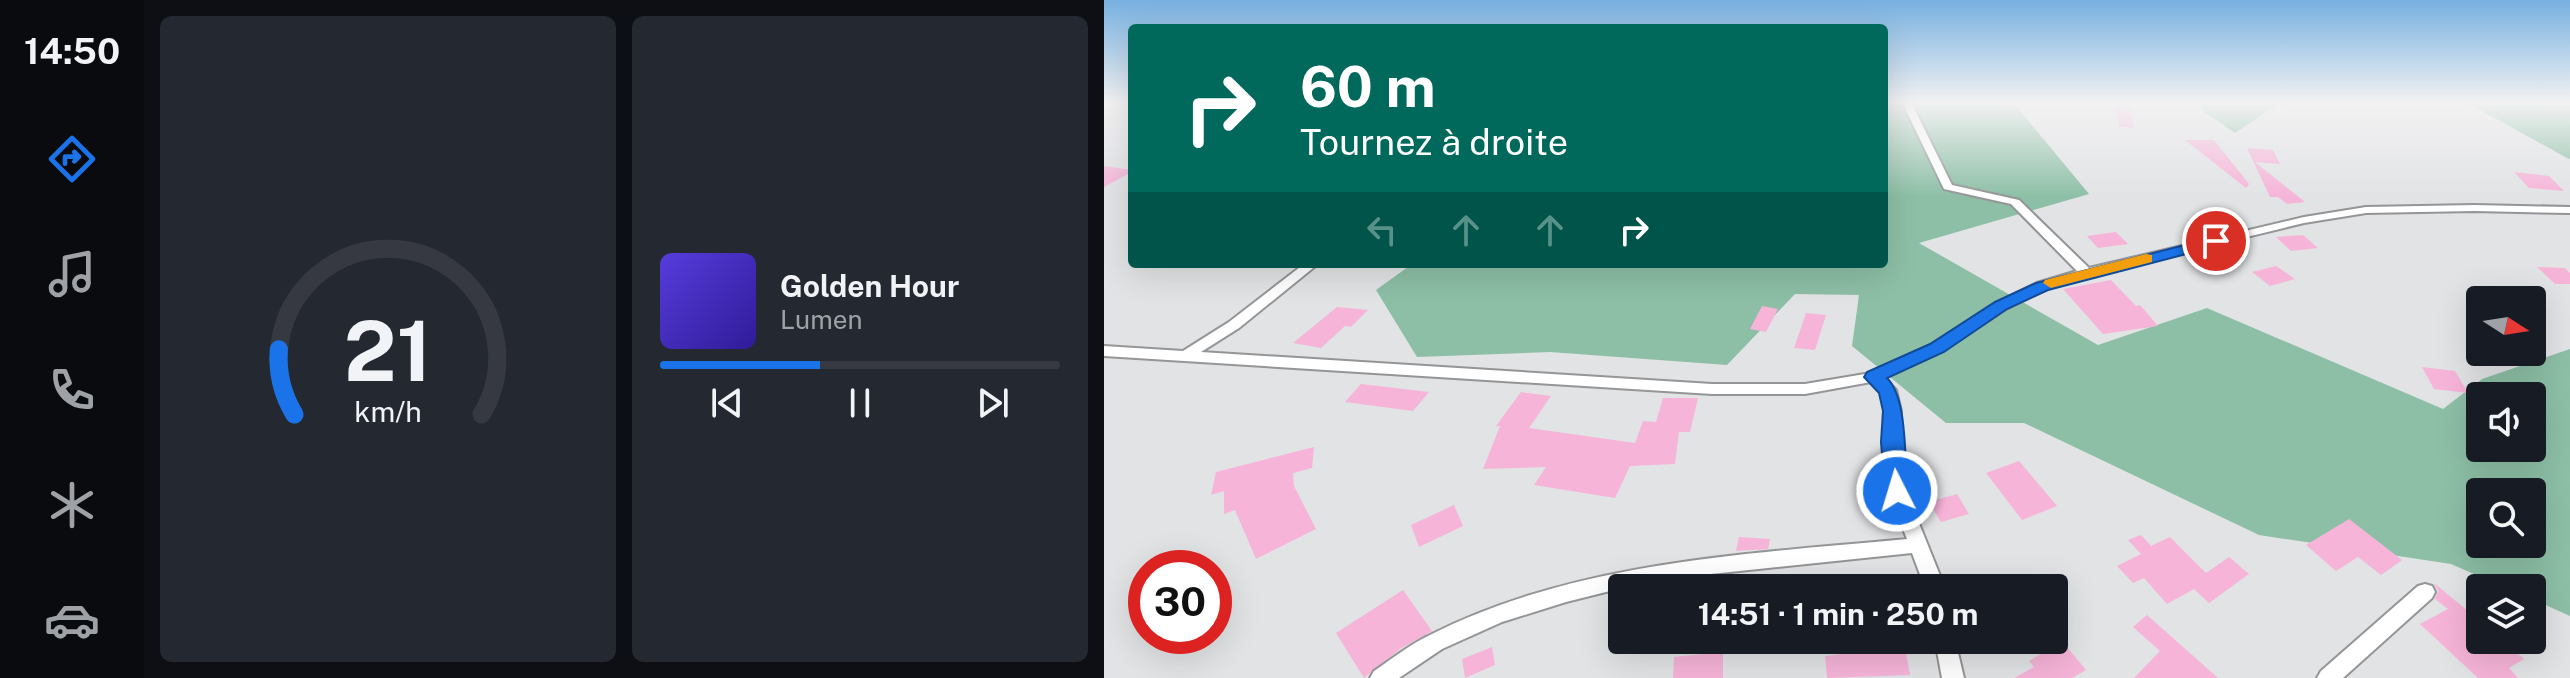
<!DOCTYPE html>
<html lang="fr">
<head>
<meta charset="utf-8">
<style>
  body { margin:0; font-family:"Public Sans",sans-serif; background:#242831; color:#f1f3f6; height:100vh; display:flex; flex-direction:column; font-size:30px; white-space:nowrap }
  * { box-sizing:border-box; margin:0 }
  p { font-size:26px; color:#9ea1a6 }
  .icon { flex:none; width:44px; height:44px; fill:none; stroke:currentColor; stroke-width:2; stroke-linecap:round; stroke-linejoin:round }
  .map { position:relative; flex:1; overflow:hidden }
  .sheet { display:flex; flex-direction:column; gap:16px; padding:16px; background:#0d0f14; width:960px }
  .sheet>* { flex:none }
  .guide { position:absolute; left:24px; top:24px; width:760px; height:244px; border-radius:8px; box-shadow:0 8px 32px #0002; background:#00695c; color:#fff; overflow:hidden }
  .needle { width:52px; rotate:102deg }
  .tools { position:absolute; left:1362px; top:286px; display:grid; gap:16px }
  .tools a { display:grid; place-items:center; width:80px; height:80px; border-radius:8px; background:#171b24; box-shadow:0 8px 32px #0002; font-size:40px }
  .speed { position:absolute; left:24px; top:550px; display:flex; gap:16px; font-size:40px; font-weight:700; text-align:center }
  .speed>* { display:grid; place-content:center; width:104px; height:104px; border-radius:50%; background:#171b24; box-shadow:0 8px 32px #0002; line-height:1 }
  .speed .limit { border:12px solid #d22; background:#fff; color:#111 }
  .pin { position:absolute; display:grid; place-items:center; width:68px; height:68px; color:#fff; margin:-34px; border:4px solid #fff; border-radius:50%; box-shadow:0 2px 8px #0007 }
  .me { position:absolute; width:88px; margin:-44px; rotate:355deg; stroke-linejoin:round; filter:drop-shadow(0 0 6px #0008) }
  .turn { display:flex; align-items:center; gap:28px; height:168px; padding:0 40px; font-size:36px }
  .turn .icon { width:104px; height:104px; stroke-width:2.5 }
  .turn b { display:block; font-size:56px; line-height:68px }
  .lanes { display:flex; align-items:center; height:76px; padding:0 40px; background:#0003; justify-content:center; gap:40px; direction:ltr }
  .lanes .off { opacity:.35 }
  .sheet .tile { flex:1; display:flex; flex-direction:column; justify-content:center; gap:12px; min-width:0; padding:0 28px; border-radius:12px; background:#242831 }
  .sheet .dial { align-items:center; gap:0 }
  .dial svg { height:208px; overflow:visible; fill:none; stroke:#363941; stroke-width:7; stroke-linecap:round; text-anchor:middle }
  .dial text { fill:#f1f3f6; stroke:none }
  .song { display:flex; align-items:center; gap:24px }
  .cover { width:96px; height:96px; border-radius:12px; background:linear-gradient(135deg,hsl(250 70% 55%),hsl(250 70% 35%)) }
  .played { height:8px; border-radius:4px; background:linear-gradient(90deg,#1a73e8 40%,#363941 40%) }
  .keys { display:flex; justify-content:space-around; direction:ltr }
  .sheet .tiles { flex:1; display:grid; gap:16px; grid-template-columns:repeat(2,1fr) }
  .trip { position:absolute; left:504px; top:574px; width:460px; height:80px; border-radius:8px; background:#171b24; box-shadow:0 8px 32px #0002; font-weight:700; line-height:80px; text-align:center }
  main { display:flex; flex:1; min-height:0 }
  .menu { display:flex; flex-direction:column; width:144px; justify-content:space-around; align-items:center; background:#090b0e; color:#9ea1a6 }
  .menu .icon { width:56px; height:56px }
  .menu .active { color:#1a73e8 }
  .menu b { font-size:36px; color:#f1f3f6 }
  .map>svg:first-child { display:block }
  .green { fill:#8dbfa6; fill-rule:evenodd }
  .building { fill:#f6b4d8 }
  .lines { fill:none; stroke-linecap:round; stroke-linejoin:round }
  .minor-casing { stroke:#949597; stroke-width:4 }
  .minor { fill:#fff; fill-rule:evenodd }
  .route { fill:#1a73e8; stroke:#114b97; stroke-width:2 }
  .slow { fill:#f59e0b }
</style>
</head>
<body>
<main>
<nav class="menu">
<b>14:50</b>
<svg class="icon active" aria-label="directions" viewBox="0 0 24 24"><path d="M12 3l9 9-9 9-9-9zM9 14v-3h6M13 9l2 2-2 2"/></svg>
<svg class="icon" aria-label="music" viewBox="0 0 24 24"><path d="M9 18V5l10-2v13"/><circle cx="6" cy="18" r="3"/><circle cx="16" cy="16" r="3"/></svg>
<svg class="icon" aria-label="phone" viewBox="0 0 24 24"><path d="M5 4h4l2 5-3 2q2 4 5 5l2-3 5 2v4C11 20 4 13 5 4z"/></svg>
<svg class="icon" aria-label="climate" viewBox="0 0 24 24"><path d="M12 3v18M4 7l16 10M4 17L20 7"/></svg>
<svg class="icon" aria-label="car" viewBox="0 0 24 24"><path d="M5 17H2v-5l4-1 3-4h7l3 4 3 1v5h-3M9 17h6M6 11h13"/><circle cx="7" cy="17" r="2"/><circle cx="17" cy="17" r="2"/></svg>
</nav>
<section class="sheet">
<div class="tiles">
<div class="tile dial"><svg viewBox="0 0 100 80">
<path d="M14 69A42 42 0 1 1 86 69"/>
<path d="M14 69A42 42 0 0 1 8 44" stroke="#1a73e8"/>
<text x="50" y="56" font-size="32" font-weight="700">21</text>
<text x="50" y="72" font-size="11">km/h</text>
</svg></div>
<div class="tile">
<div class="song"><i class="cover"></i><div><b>Golden Hour</b><p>Lumen</p></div></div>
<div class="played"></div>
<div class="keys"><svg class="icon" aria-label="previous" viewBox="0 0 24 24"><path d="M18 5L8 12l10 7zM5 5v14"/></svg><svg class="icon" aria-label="pause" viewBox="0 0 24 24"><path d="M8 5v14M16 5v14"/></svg><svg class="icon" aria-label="next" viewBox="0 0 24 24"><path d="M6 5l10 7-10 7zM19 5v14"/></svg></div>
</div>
</div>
</section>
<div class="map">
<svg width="1466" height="678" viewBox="0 0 1466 678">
  <rect width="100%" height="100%" fill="#e2e3e5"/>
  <g class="green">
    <path d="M780 102H880L912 106 985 194 815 243 994 345 1103 308 1339 409 1378 379 1466 349V616L1428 599V588H1402L1347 564 1155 535 920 423H842L748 346 755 295 691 294 623 365 446 352 313 357 272 290 308 264H780ZM1376 396H1428V448H1376ZM1376 492H1428V544H1376Z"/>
    <path d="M1097 102H1177L1131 133 1098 110Z"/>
    <path d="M1362 102H1466V159L1463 158Z"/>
  </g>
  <g class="building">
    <path d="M1010 102H1024L1030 128 1015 127Z"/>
    <path d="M1081 140H1110L1145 184 1142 188Z"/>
    <path d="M1143 148 1169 150 1176 164 1151 162 1201 202 1183 204 1174 197H1166Z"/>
    <path d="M0 166 28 170V172L0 187Z"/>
    <path d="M1410 172 1445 176 1460 191 1425 188Z"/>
    <path d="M1012 232 1024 244 994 248 983 236Z"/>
    <path d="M1199 235 1214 248 1187 251 1172 237Z"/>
    <path d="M1172 266 1191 279 1166 286 1148 272Z"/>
    <path d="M1433 267 1461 268 1466 273V284H1451Z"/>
    <path d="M1007 280 1032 306 1036 305 1054 326 999 334 959 289Z"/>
    <path d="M658 306 674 309 662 332 646 329Z"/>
    <path d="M233 307 264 310 247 327 241 326 217 348 189 343Z"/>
    <path d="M702 313 722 315 711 350 690 348Z"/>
    <path d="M1318 367 1351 371 1364 393 1330 389Z"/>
    <path d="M257 384 325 392 309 411 241 402Z"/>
    <path d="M417 392 447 396 425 428 531 443 539 421 552 422 559 398H594L586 432H575L571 464 526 466 511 498 430 485 442 467 379 469 396 426H392Z"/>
    <path d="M210 447 208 468 189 473 190 486 212 529 152 559 131 510 120 514V491L107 495 112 472Z"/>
    <path d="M915 461 953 506 918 520 882 473Z"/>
    <path d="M853 494 865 514 837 522 825 502Z"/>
    <path d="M350 505 359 526 315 547 307 525Z"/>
    <path d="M1245 519 1298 560 1277 575 1254 557 1232 571 1202 545Z"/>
    <path d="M1037 535 1047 546 1066 537 1102 573 1125 557 1145 574 1105 603 1090 589 1063 604 1040 578 1029 583 1013 566 1037 554 1024 540Z"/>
    <path d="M635 537 666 539 664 549 632 551Z"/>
    <path d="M1330 583 1376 621V640H1398L1420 659 1405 668 1414 678H1374L1316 624 1344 609 1331 599 1334 591Z"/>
    <path d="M299 590 328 631 296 649 260 678 232 633Z"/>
    <path d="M1043 615 1114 678H1030L1056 651 1029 627Z"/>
    <path d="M958 641 982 670 968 678H910L930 667 925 661Z"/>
    <path d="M388 647 391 665 361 678 358 659Z"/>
    <path d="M801 647 806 675 723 678 721 656Z"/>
    <path d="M619 652V678H569L570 657Z"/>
  </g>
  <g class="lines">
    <defs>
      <g id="minor">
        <path d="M798 102H807L848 185 915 200 985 268 1200 217 1262 207 1370 205 1466 207V213L1370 211 1262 213 1200 223 986 275 943 289 902 309 838 351 780 378 792 390 797 411 796 442 802 491 841 588H821L808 553 607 574 518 588 462 602 398 622 338 649 295 678H266L270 671C288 659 306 644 326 635 472 561 643 554 803 539L784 491 780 442 781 411 777 392 767 382 701 394H608L0 356V346L79 351 125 322 200 264H214L135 328 97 352 608 384H701L767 373 828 345 892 303 933 283 973 271 907 204 840 189Z"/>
        <path d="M1321 584 1328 586 1331 592 1328 598 1239 678H1213L1217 671 1314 586Z"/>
        <path d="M831 640H851L860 678H838Z"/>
      </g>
    </defs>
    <use href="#minor" class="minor-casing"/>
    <use href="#minor" class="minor"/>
  </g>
  <linearGradient id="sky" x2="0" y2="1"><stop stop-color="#77b0e0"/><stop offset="0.52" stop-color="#f2f2f3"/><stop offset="1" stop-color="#f2f2f3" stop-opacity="0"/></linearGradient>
  <rect width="1466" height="197" fill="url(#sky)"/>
  <path class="route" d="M1112 237 1119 241 1117 245 944 290 903 309 840 352 783 378C804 398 800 460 804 491L801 497 793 499 785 497 781 491 777 442 779 411 775 393 760 377 763 372 826 344 891 302 932 283Z"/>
  <path class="slow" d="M1042 254 1048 255V262L947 288 939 283 941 280Z"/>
</svg>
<div class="tools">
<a><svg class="needle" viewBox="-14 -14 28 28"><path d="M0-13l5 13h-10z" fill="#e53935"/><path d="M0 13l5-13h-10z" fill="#9ea1a6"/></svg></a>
<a><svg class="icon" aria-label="sound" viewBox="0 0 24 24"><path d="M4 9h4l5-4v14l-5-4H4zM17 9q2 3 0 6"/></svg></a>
<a><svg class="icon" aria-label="search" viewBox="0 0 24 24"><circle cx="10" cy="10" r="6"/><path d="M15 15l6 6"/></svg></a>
<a><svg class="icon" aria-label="layers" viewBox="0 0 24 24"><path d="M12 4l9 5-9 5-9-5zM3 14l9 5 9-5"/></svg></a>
</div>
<div class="speed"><div class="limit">30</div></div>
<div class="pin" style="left:1112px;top:241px;background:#d93025"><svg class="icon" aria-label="arrive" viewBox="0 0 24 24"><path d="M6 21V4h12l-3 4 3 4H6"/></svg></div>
<svg class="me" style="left:793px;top:491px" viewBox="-20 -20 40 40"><circle r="17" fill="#1a73e8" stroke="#fff" stroke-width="3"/><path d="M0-11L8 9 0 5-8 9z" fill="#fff"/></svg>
<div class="trip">14:51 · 1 min · 250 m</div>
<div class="guide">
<div class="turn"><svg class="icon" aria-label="right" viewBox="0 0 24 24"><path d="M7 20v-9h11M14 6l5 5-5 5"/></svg><div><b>60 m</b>Tournez à droite</div></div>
<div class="lanes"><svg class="icon off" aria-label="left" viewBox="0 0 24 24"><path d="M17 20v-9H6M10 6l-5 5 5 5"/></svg><svg class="icon off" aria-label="ahead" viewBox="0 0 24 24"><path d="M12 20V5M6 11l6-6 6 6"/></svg><svg class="icon off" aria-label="ahead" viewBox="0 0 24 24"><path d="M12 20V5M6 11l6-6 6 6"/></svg><svg class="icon" aria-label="right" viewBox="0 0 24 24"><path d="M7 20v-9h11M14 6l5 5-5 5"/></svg></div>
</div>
</div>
</main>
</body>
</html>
